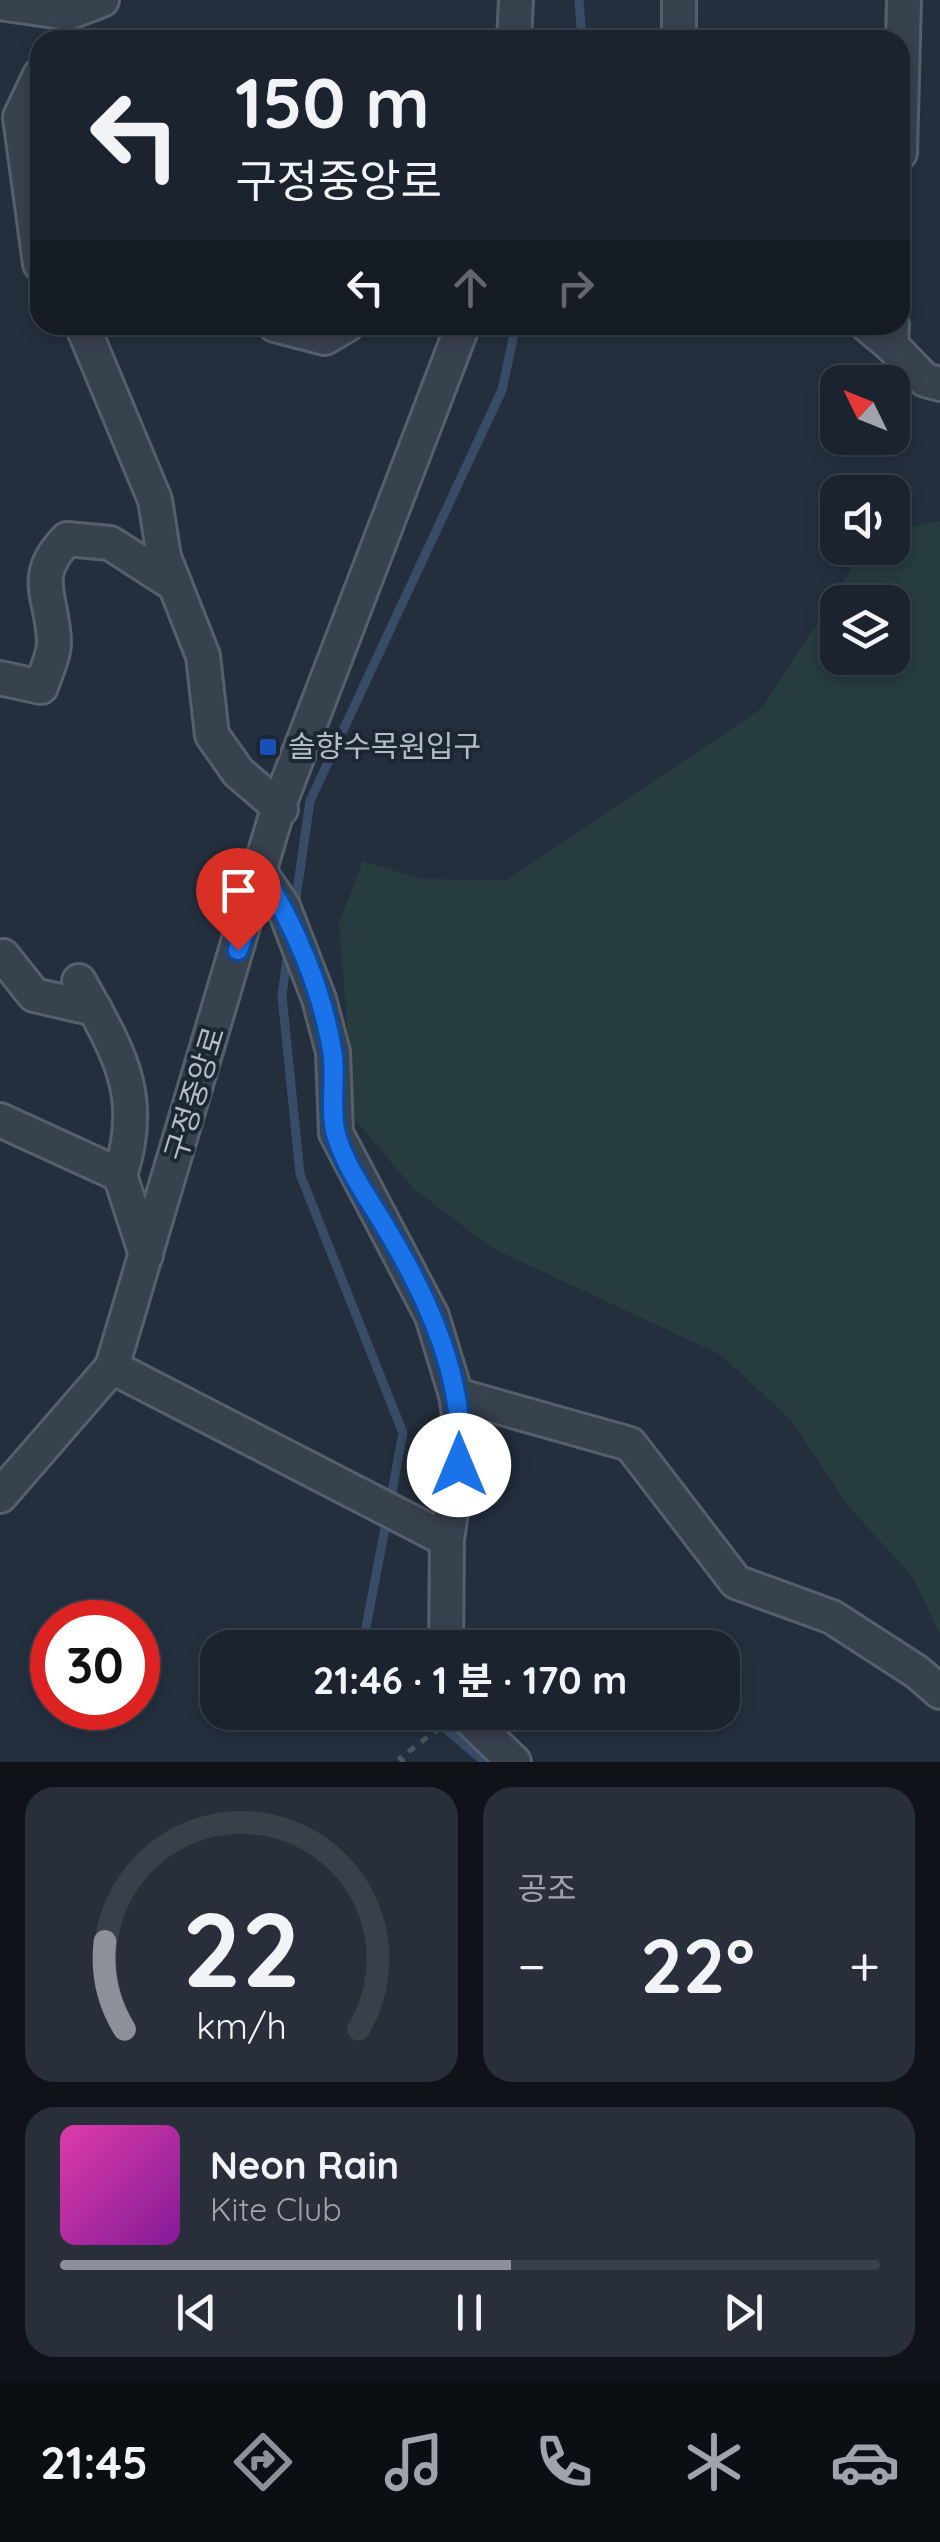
<!DOCTYPE html>
<html lang="ko">
<head>
<meta charset="utf-8">
<style>
  body { margin:0; font-family:Quicksand,"Noto Sans KR",sans-serif; background:#282f3a; color:#f1f3f6; height:100vh; display:flex; flex-direction:column; font-size:38px; white-space:nowrap }
  * { box-sizing:border-box; margin:0 }
  p { font-size:32px; color:#a0a4aa }
  .icon { flex:none; width:55px; height:55px; fill:none; stroke:currentColor; stroke-width:2; stroke-linecap:round; stroke-linejoin:round }
  .map { position:relative; height:1762px; overflow:hidden }
  .panel { display:flex; flex-direction:column; gap:25px; padding:25px; background:#0f1319; flex:1 }
  .panel>* { flex:none }
  .banner { position:absolute; left:30px; top:30px; width:880px; height:305px; border-radius:30px; box-shadow:0 5px 15px #0003,0 0 0 2px #39404a; background:#1b232e; color:#f1f3f6; overflow:hidden }
  .needle { width:65px; rotate:313deg }
  .fabs { position:absolute; left:820px; top:365px; display:grid; gap:20px }
  .fabs a { display:grid; place-items:center; width:90px; height:90px; border-radius:20px; background:#1b232e; box-shadow:0 5px 15px #0003,0 0 0 2px #39404a; font-size:50px }
  .speed { position:absolute; left:30px; top:1600px; display:flex; gap:20px; font-size:50px; font-weight:700; text-align:center }
  .speed>* { display:grid; place-content:center; width:130px; height:130px; border-radius:50%; background:#1b232e; box-shadow:0 5px 15px #0003,0 0 0 2px #39404a; line-height:1 }
  .speed .limit { border:15px solid #d22; background:#fff; color:#111 }
  .pin { position:absolute; display:grid; place-items:center; width:85px; height:85px; color:#fff; margin:-102px -42px; border-radius:50% 50% 50% 0; rotate:-45deg; box-shadow:0 0 10px #0007 }
  .pin .icon { rotate:45deg }
  .me { position:absolute; width:110px; margin:-55px; rotate:0deg; stroke-linejoin:round; filter:drop-shadow(0 0 8px #0008) }
  .turn { display:flex; align-items:center; gap:35px; height:210px; padding:0 40px; font-size:45px }
  .turn .icon { width:130px; height:130px; stroke-width:2.5 }
  .turn b { display:block; font-size:70px; line-height:85px }
  .lanes { display:flex; align-items:center; height:95px; padding:0 40px; background:#0003; justify-content:center; gap:50px; direction:ltr }
  .lanes .off { opacity:.35 }
  .big { font-size:75px; font-weight:700; line-height:1.1 }
  .panel .card { flex:1; display:flex; flex-direction:column; justify-content:center; gap:15px; min-width:0; padding:0 35px; border-radius:30px; background:#282f3a }
  .panel .dial { align-items:center; gap:0 }
  .dial svg { height:260px; overflow:visible; fill:none; stroke:#39404a; stroke-width:7; stroke-linecap:round; text-anchor:middle }
  .dial text { fill:#f1f3f6; stroke:none }
  .song { display:flex; align-items:center; gap:30px }
  .cover { width:120px; height:120px; border-radius:15px; background:linear-gradient(135deg,hsl(320 70% 55%),hsl(290 70% 35%)) }
  .played { height:10px; border-radius:5px; background:linear-gradient(90deg,#8c9099 55%,#39404a 55%) }
  .keys { display:flex; justify-content:space-around; direction:ltr }
  .heat { display:flex; justify-content:space-between; align-items:center; font-size:55px; direction:ltr }
  .panel .tiles { flex:1; display:grid; gap:25px; grid-template-columns:1fr 1fr }
  .card:last-child { grid-column:span 2 }
  .trip { position:absolute; left:200px; top:1630px; width:540px; height:100px; border-radius:30px; background:#1b232e; box-shadow:0 5px 15px #0003,0 0 0 2px #39404a; font-weight:700; line-height:100px; text-align:center }
  .tab-bar { display:flex; height:160px; justify-content:space-around; align-items:center; background:#0b0e12; color:#a0a4aa }
  .tab-bar .icon { width:70px; height:70px }
  .tab-bar .selected { color:#8c9099 }
  .tab-bar b { font-size:45px; color:#f1f3f6 }
  .map>svg:first-child { display:block }
  .green { fill:#263c3f; fill-rule:evenodd }
  .lines { fill:none; stroke-linecap:round; stroke-linejoin:round }
  .stream { stroke:#394c67; stroke-width:9 }
  .minor-casing { stroke:#565f6c; stroke-width:38 }
  .path { stroke:#44595c; stroke-width:5; stroke-dasharray:8 8; stroke-linecap:butt }
  .minor { stroke:#38414e; stroke-width:32 }
  .route-casing { stroke:#114b97; stroke-width:25 }
  .route { stroke:#1a73e8; stroke-width:18 }
  .transit-dot { fill:#1a4fb4; stroke:#1d2633; stroke-width:4 }
  .labels { text-anchor:middle; stroke-width:8; stroke-linejoin:round; paint-order:stroke }
  .poi-label { font-size:30px; fill:#b4bcc9; stroke:#1d2633; text-anchor:start }
  .street-label { font-size:30px; fill:#b4bcc9; stroke:#1d2633 }
</style>
</head>
<body>
<div class="map">
<svg width="940" height="1762" viewBox="0 0 940 1762">
  <rect width="100%" height="100%" fill="#242f3e"/>
  <path class="green" d="M940 521V1634L912 1576 849 1507 791 1420 721 1355 492 1248 414 1189 355 1120 339 923 363 861 422 879 507 880 762 708 865 548H892L893 530ZM838 602H892V658H838Z"/>
  <g class="lines">
    <g class="stream">
      <path d="M579 0 582 40"/>
      <path d="M295 905 310 801 502 390 516 325"/>
      <path d="M288 950 282 996 300 1174 403 1433 390 1502"/>
      <path d="M362 1648 387 1518"/>
      <path d="M426 1712 485 1762"/>
    </g>
    <defs>
      <g id="minor">
        <path d="M679 0V40"/>
        <path d="M0 3 68 13 102 0"/>
        <path d="M514 40 516 0"/>
        <path d="M40 75 20 117 40 264"/>
        <path d="M900 153 904 0"/>
        <path d="M82 325 155 500 164 557 203 656 212 735 238 772 281 809"/>
        <path d="M275 325 325 338 347 325"/>
        <path d="M867 325 891 345 892 325"/>
        <path d="M891 345 925 380 940 384"/>
        <path d="M0 678 41 687C45 674 54 656 54 642 53 596 29 578 67 539L110 543 175 585"/>
        <path d="M261 874 283 906 319 999 333 1052 336 1133 432 1316 456 1395 462 1435 447 1540 446 1648"/>
        <path d="M3 956 34 995 95 1009"/>
        <path d="M79 981C117 1050 147 1094 120 1175"/>
        <path d="M0 1120 120 1175 146 1255"/>
        <path d="M112 1367 447 1540"/>
        <path d="M456 1395 630 1444 736 1582 832 1617 917 1672 940 1692"/>
        <path d="M0 1496 112 1367 279 805 463 325"/>
        <path d="M462 1712 514 1762"/>
      </g>
    </defs>
    <use href="#minor" class="minor-casing"/>
    <path class="path" d="M404 1762 400 1758 441 1727"/>
    <use href="#minor" class="minor"/>
  </g>
  <g class="lines">
    <defs>
      <path id="route" d="M238 950 262 874C295 925 322 990 332 1050 337 1077 329 1108 336 1134 345 1167 369 1199 386 1228 428 1298 467 1382 459 1465"/>
    </defs>
    <use href="#route" class="route-casing"/>
    <use href="#route" class="route"/>
  </g>
  <rect class="transit-dot" x="258" y="737" width="20" height="20" rx="5"/>
  <g class="labels">
    <g class="poi-label">
      <text x="288" y="757">솔향수목원입구</text>
    </g>
    <g class="street-label">
      <text transform="translate(195 1094) rotate(-73)" y="10">구정중앙로</text>
    </g>
  </g>
</svg>
<div class="fabs">
<a><svg class="needle" viewBox="-14 -14 28 28"><path d="M0-13l5 13h-10z" fill="#e53935"/><path d="M0 13l5-13h-10z" fill="#a0a4aa"/></svg></a>
<a><svg class="icon" aria-label="sound" viewBox="0 0 24 24"><path d="M4 9h4l5-4v14l-5-4H4zM17 9q2 3 0 6"/></svg></a>
<a><svg class="icon" aria-label="layers" viewBox="0 0 24 24"><path d="M12 4l9 5-9 5-9-5zM3 14l9 5 9-5"/></svg></a>
</div>
<div class="speed"><div class="limit">30</div></div>
<div class="pin" style="left:238px;top:950px;background:#d93025"><svg class="icon" aria-label="arrive" viewBox="0 0 24 24"><path d="M6 21V4h12l-3 4 3 4H6"/></svg></div>
<svg class="me" style="left:459px;top:1465px" viewBox="-20 -20 40 40"><circle r="19" fill="#fff"/><path d="M0-13L10 11 0 6-10 11z" fill="#1a73e8"/></svg>
<div class="trip">21:46 · 1 분 · 170 m</div>
<div class="banner">
<div class="turn"><svg class="icon" aria-label="left" viewBox="0 0 24 24"><path d="M17 20v-9H6M10 6l-5 5 5 5"/></svg><div><b>150 m</b>구정중앙로</div></div>
<div class="lanes"><svg class="icon" aria-label="left" viewBox="0 0 24 24"><path d="M17 20v-9H6M10 6l-5 5 5 5"/></svg><svg class="icon off" aria-label="ahead" viewBox="0 0 24 24"><path d="M12 20V5M6 11l6-6 6 6"/></svg><svg class="icon off" aria-label="right" viewBox="0 0 24 24"><path d="M7 20v-9h11M14 6l5 5-5 5"/></svg></div>
</div>
</div>
<section class="panel">
<div class="tiles">
<div class="card dial"><svg viewBox="0 0 100 80">
<path d="M14 69A42 42 0 1 1 86 69"/>
<path d="M14 69A42 42 0 0 1 8 42" stroke="#8c9099"/>
<text x="50" y="56" font-size="32" font-weight="700">22</text>
<text x="50" y="72" font-size="11">km/h</text>
</svg></div>
<div class="card"><p>공조</p>
<div class="heat"><a>−</a><b class="big">22°</b><a>+</a></div>
</div>
<div class="card">
<div class="song"><i class="cover"></i><div><b>Neon Rain</b><p>Kite Club</p></div></div>
<div class="played"></div>
<div class="keys"><svg class="icon" aria-label="previous" viewBox="0 0 24 24"><path d="M18 5L8 12l10 7zM5 5v14"/></svg><svg class="icon" aria-label="pause" viewBox="0 0 24 24"><path d="M8 5v14M16 5v14"/></svg><svg class="icon" aria-label="next" viewBox="0 0 24 24"><path d="M6 5l10 7-10 7zM19 5v14"/></svg></div>
</div>
</div>
</section>
<nav class="tab-bar">
<b>21:45</b>
<svg class="icon selected" aria-label="directions" viewBox="0 0 24 24"><path d="M12 3l9 9-9 9-9-9zM9 14v-3h6M13 9l2 2-2 2"/></svg>
<svg class="icon" aria-label="music" viewBox="0 0 24 24"><path d="M9 18V5l10-2v13"/><circle cx="6" cy="18" r="3"/><circle cx="16" cy="16" r="3"/></svg>
<svg class="icon" aria-label="phone" viewBox="0 0 24 24"><path d="M5 4h4l2 5-3 2q2 4 5 5l2-3 5 2v4C11 20 4 13 5 4z"/></svg>
<svg class="icon" aria-label="climate" viewBox="0 0 24 24"><path d="M12 3v18M4 7l16 10M4 17L20 7"/></svg>
<svg class="icon" aria-label="car" viewBox="0 0 24 24"><path d="M5 17H2v-5l4-1 3-4h7l3 4 3 1v5h-3M9 17h6M6 11h13"/><circle cx="7" cy="17" r="2"/><circle cx="17" cy="17" r="2"/></svg>
</nav>
</body>
</html>
